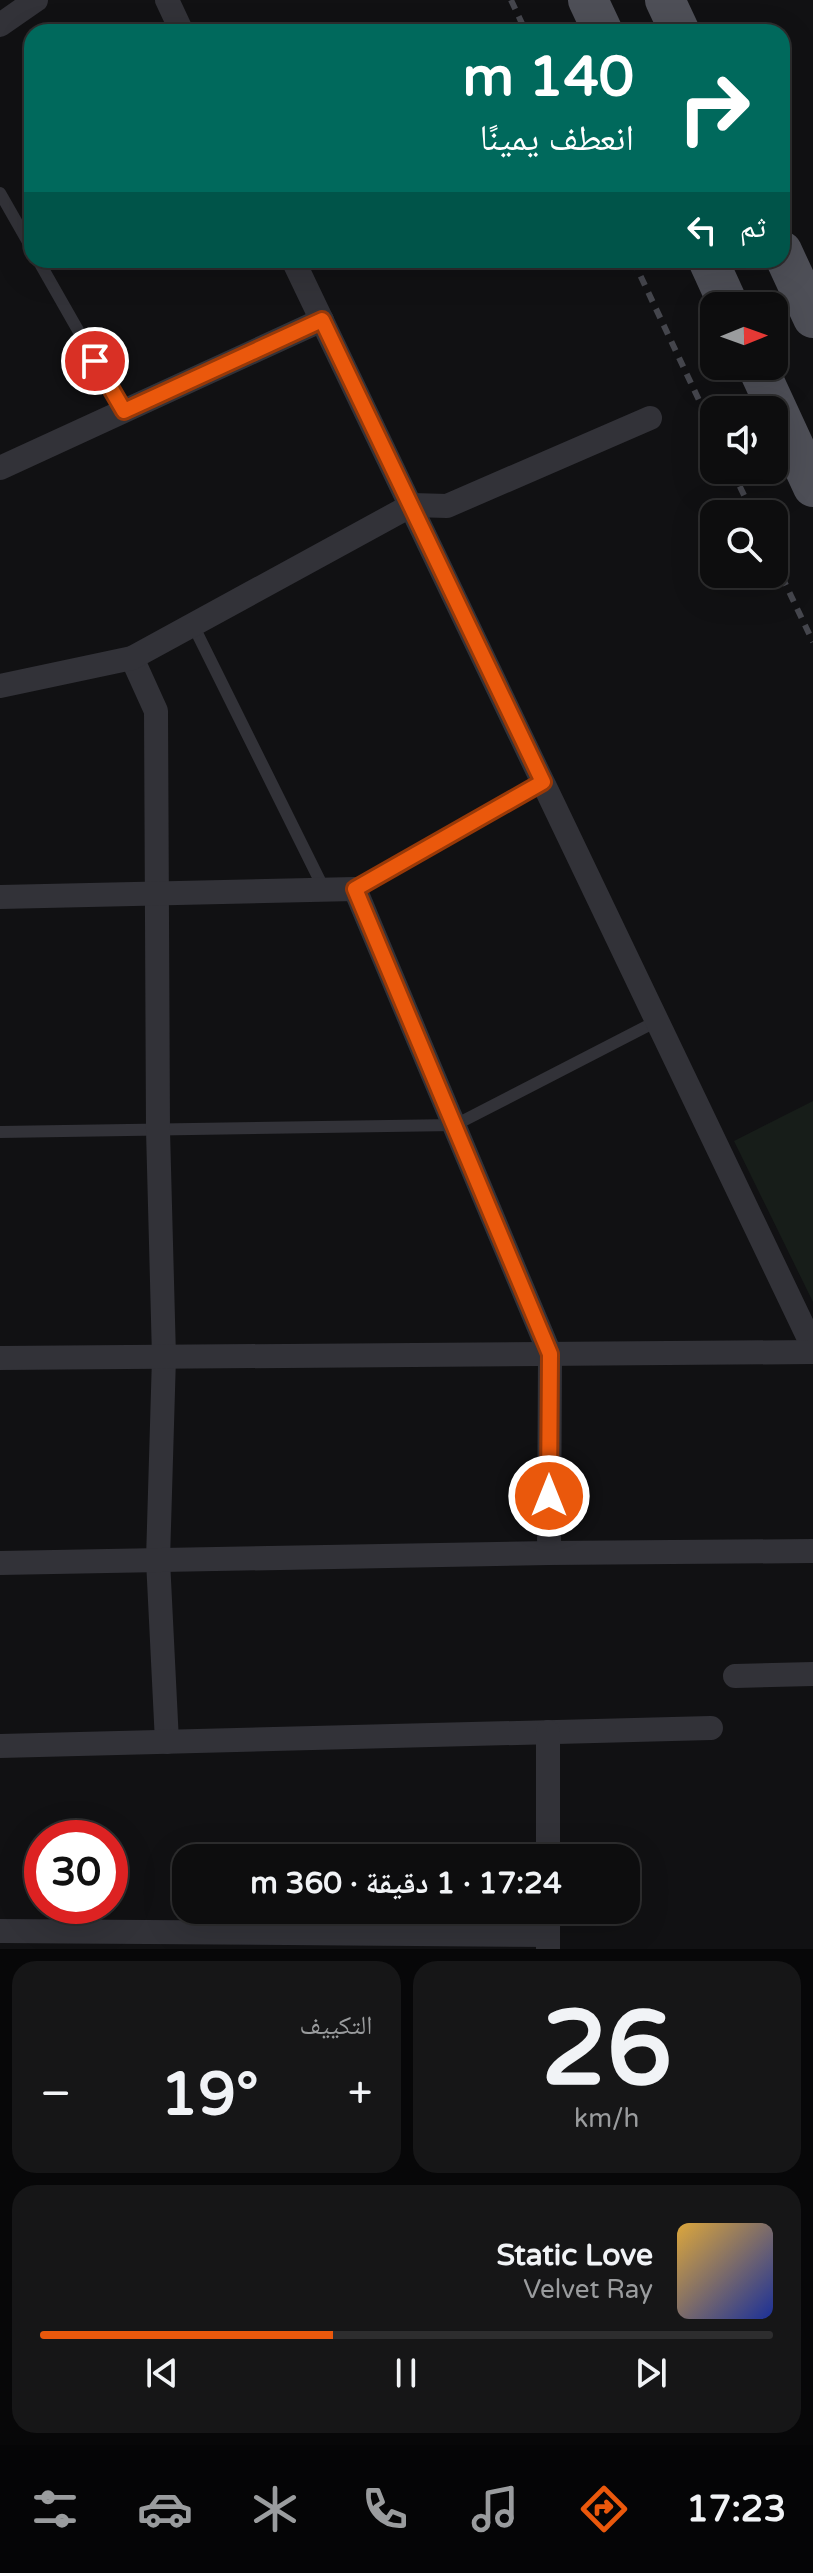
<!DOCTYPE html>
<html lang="ar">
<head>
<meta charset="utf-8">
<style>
  body { margin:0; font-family:"Varela Round","Noto Naskh Arabic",sans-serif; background:#161617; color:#f1f3f6; direction:rtl; height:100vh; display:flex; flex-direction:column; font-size:30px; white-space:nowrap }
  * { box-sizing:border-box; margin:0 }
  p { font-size:26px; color:#9a9c9e }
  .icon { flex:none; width:44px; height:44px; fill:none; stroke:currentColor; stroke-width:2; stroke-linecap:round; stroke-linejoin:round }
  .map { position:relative; height:1949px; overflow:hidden; direction:ltr }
  .details { display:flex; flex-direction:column; gap:12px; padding:12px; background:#070708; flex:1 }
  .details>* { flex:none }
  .top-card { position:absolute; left:24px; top:24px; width:766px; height:244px; border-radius:24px; box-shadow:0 8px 32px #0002,0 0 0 2px #2d2d2e; direction:rtl; background:#00695c; color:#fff; overflow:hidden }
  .needle { width:52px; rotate:89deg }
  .fabs { position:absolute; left:700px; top:292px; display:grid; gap:16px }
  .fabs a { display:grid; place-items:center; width:88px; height:88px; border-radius:16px; background:#0d0d0e; box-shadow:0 8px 32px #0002,0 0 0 2px #2d2d2e; font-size:40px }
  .speed { position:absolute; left:24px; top:1820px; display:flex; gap:16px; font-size:40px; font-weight:700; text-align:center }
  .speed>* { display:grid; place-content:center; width:104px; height:104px; border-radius:50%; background:#0d0d0e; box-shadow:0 8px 32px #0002,0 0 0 2px #2d2d2e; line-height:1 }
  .speed .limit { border:12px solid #d22; background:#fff; color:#111 }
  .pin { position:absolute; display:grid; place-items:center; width:68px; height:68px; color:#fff; margin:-34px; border:4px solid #fff; border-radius:50%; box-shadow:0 2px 8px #0007 }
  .me { position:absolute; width:88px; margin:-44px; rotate:0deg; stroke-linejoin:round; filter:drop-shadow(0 0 6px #0008) }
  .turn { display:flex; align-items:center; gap:28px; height:168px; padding:0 24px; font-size:36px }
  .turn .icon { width:104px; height:104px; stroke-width:2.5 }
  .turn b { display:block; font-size:56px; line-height:68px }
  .then { display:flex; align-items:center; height:76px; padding:0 24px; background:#0003; gap:16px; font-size:30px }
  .big { font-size:60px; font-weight:800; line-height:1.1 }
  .details .widget { flex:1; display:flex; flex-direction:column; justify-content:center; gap:12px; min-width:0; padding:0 28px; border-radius:24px; background:#161617 }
  .details .dial { align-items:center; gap:0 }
  .dial b { font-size:104px; line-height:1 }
  .song { display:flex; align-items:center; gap:24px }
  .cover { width:96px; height:96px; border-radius:12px; background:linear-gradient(135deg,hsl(40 70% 55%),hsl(230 70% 35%)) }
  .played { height:8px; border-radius:4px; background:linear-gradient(90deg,#ea580c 40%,#2d2d2e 40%) }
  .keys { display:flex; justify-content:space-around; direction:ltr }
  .heat { display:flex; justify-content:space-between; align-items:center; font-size:44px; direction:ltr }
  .details .tiles { flex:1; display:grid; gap:12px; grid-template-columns:1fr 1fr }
  .widget:last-child { grid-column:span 2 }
  .trip { position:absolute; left:172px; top:1844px; width:468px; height:80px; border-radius:24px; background:#0d0d0e; box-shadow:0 8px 32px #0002,0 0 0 2px #2d2d2e; font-weight:800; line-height:80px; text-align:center; direction:rtl }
  .tab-bar { display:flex; height:128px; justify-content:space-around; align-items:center; background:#050506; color:#9a9c9e }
  .tab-bar .icon { width:56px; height:56px }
  .tab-bar .on { color:#ea580c }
  .tab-bar b { font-size:36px; color:#f1f3f6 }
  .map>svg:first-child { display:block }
  .green { fill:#171d19 }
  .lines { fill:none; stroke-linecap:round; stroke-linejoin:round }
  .service { stroke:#323238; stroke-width:12 }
  .minor { stroke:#323238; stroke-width:24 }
  .primary { stroke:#4e4f57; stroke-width:40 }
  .rail { stroke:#45464d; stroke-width:6; stroke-dasharray:10 8; stroke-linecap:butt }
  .route-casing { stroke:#983908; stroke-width:20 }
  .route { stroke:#ea580c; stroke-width:14 }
</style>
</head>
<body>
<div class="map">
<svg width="813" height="1949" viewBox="0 0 813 1949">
  <rect width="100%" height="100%" fill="#111113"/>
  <path class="green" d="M813 1101V1302L734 1141Z"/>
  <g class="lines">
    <g class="service">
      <path d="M0 193 32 249"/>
      <path d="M38 260 124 411"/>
      <path d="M193 625 324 889"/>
      <path d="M355 889 543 782"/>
      <path d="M0 1132 455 1125 657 1021"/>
    </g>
    <g class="minor">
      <path d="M167 0 182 32"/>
      <path d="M0 25 36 0"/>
      <path d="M293 260 813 1347"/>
      <path d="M0 468 322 320"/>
      <path d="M132 658 156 711 158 1130 164 1357 158 1560 167 1742"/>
      <path d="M0 686 132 658 412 505 447 506 650 418"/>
      <path d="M0 897 355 889 550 1354 549 1553"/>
      <path d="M0 1358 813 1352"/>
      <path d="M0 1563 549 1553 813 1551"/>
      <path d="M735 1676 813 1674"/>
      <path d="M0 1746 711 1728"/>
      <path d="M548 1858V1732"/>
      <path d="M0 1931 548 1935"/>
      <path d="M548 1949V1910"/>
    </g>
    <g class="primary">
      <path d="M588 0 603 32"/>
      <path d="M665 0 680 32"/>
      <path d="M782 251 813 318"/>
      <path d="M708 260 729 306"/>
      <path d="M757 366 813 487"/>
    </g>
    <g class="rail">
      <path d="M511 0 526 32"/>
      <path d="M633 260 714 432"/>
      <path d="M732 470 753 514"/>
      <path d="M774 560 813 642"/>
    </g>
  </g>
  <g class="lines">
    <defs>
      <path id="route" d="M95 361 124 411 322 320 543 782 355 889 550 1354 549 1496"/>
    </defs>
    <use href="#route" class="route-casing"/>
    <use href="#route" class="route"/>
  </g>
</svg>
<div class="fabs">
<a><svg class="needle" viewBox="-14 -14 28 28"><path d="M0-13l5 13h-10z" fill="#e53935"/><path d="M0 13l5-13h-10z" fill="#9a9c9e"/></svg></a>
<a><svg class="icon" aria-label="sound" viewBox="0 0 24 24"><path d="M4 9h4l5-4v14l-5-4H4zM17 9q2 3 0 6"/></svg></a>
<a><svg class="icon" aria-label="search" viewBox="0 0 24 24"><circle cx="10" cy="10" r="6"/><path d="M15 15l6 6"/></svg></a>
</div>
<div class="speed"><div class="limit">30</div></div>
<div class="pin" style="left:95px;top:361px;background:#d93025"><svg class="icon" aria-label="arrive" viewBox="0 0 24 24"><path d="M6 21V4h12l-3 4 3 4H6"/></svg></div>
<svg class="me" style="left:549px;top:1496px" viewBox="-20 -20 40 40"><circle r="17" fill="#ea580c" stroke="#fff" stroke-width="3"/><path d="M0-11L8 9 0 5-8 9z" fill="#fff"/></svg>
<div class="trip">17:24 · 1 دقيقة · 360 m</div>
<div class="top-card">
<div class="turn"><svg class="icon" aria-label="right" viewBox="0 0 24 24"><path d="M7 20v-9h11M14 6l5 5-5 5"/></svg><div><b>140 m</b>انعطف يمينًا</div></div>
<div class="then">ثم<svg class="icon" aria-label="left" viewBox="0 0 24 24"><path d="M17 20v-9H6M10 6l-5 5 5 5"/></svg></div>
</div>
</div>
<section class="details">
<div class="tiles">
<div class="widget dial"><b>26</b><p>km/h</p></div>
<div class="widget"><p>التكييف</p>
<div class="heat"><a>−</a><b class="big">19°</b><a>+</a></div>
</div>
<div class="widget">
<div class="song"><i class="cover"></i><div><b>Static Love</b><p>Velvet Ray</p></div></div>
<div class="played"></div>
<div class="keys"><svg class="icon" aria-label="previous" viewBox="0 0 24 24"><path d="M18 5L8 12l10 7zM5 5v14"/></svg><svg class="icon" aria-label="pause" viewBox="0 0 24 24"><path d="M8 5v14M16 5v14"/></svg><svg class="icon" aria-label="next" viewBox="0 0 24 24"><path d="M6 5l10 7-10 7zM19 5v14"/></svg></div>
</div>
</div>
</section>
<nav class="tab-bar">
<b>17:23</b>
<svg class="icon on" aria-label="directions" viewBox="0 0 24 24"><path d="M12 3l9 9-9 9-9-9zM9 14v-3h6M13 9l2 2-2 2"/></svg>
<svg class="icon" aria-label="music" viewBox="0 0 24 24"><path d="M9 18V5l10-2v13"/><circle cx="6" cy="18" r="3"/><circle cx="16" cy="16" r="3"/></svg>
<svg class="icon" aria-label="phone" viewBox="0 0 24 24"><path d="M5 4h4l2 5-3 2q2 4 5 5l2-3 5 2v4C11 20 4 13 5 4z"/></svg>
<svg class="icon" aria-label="climate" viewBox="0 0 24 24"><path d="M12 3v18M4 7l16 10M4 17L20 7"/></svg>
<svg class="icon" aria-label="car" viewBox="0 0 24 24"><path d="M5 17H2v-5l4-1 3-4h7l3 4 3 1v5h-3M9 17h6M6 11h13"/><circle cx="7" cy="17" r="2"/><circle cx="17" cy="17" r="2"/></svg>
<svg class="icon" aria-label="filters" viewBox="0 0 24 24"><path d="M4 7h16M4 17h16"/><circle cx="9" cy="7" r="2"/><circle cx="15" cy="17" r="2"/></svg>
</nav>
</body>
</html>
